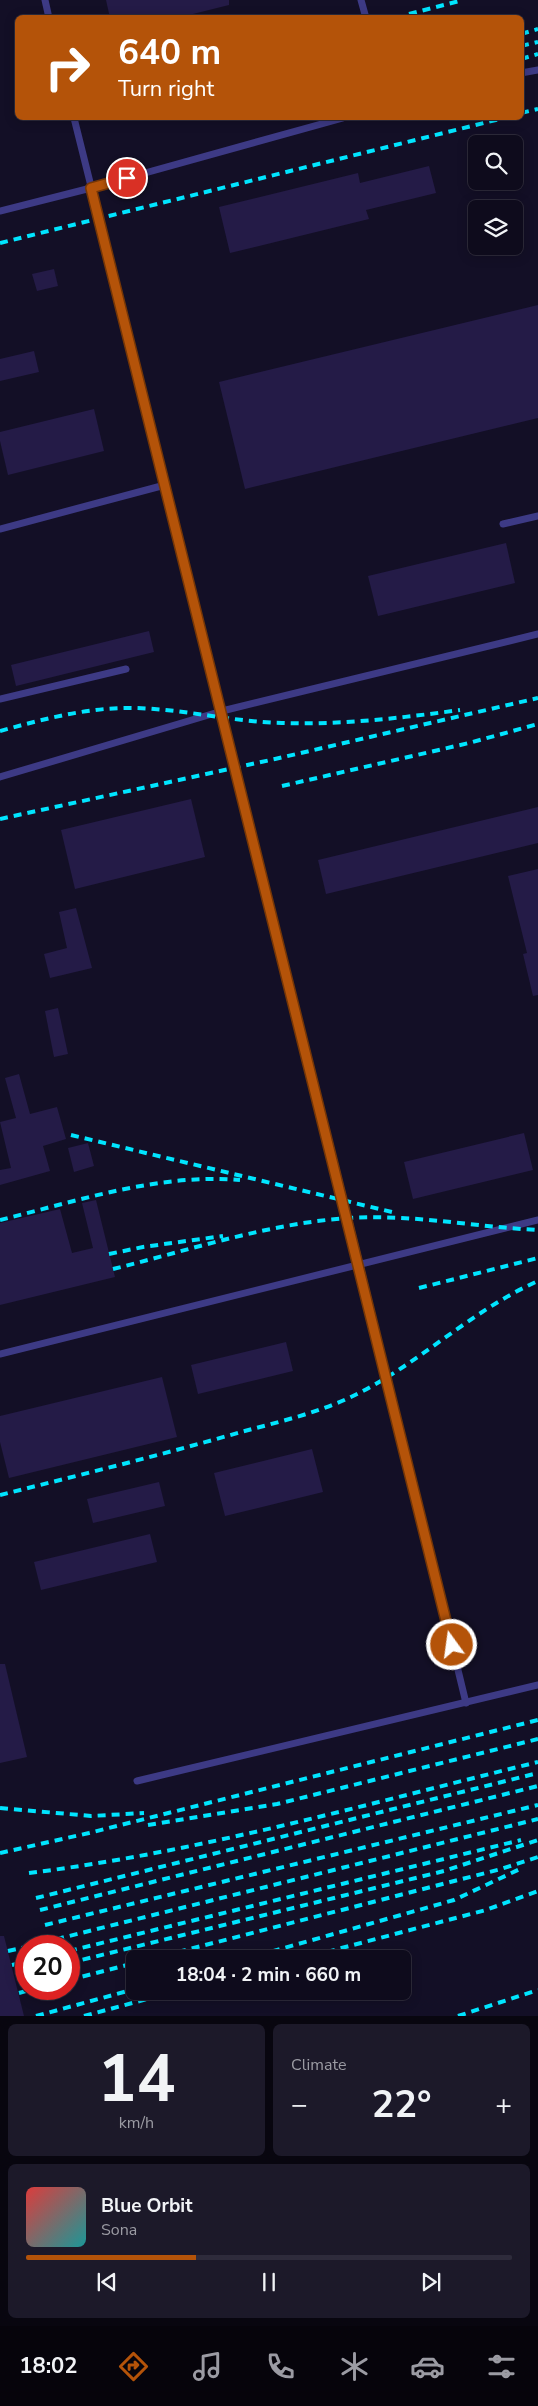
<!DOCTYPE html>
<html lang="en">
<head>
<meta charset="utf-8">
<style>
  body { margin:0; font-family:"Nunito Sans",sans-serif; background:#1c1929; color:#f1f3f6; height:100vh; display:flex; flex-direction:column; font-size:19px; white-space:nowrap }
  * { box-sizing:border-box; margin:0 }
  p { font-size:16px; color:#9b9ba3 }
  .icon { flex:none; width:28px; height:28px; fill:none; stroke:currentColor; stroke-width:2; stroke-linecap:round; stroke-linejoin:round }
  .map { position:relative; height:2016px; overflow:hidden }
  .details { display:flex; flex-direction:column; gap:8px; padding:8px; background:#08060f; flex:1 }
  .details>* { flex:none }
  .hud { position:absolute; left:15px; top:15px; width:509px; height:105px; border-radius:8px; box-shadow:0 2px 12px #0003,0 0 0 1px #2e2b3b; background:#b45309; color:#fff; overflow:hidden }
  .buttons { position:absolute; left:468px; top:135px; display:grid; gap:10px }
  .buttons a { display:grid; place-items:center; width:55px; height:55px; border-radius:8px; background:#0e0b1c; box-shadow:0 2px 12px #0003,0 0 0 1px #2e2b3b; font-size:25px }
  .speed { position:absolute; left:15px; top:1935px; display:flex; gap:10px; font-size:25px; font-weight:700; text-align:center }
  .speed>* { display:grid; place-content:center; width:65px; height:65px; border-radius:50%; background:#0e0b1c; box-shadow:0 2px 12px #0003,0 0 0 1px #2e2b3b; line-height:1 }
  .speed .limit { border:8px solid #d22; background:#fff; color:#111 }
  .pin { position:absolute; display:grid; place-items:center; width:42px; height:42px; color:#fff; margin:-21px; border:2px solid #fff; border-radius:50%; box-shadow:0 1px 5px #0007 }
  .me { position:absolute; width:55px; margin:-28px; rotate:346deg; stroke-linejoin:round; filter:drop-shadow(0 0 4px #0008) }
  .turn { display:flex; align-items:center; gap:18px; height:105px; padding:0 20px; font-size:22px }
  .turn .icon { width:65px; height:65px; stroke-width:2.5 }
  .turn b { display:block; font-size:35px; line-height:42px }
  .big { font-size:38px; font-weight:700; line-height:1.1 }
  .details .card { flex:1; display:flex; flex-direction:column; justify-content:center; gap:8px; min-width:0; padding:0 18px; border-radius:8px; background:#1c1929 }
  .details .dial { align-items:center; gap:0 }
  .dial b { font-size:65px; line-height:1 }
  .song { display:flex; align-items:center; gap:15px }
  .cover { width:60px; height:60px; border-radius:8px; background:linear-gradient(135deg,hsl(0 70% 55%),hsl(180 70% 35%)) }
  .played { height:5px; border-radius:2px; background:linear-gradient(90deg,#b45309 35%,#2e2b3b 35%) }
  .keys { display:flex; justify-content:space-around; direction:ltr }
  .heat { display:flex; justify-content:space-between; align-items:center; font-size:28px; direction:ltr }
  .details .tiles { flex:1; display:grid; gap:8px; grid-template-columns:1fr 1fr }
  .card:last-child { grid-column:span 2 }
  .trip { position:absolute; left:126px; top:1950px; width:285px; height:50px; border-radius:8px; background:#0e0b1c; box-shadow:0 2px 12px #0003,0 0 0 1px #2e2b3b; font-weight:700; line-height:50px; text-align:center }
  .tabs { display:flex; height:80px; justify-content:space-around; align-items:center; background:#06040b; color:#9b9ba3 }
  .tabs .icon { width:35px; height:35px }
  .tabs .current { color:#b45309 }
  .tabs b { font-size:22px; color:#f1f3f6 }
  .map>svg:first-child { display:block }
  .building { fill:#241b47 }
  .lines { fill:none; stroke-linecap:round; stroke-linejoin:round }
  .service { stroke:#3d3a85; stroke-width:7 }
  .rail { stroke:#00e5ff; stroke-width:4; stroke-dasharray:8 6; stroke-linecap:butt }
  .route-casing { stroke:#753606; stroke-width:12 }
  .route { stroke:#b45309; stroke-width:9 }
</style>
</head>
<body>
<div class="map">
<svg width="538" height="2016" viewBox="0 0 538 2016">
  <rect width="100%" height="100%" fill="#130f26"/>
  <g class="building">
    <path d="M106 0H229V5L177 18H110Z"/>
    <path d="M429 166 436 193 366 210 369 219 230 253 219 207 358 173 360 183Z"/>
    <path d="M54 269 58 286 37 291 32 274Z"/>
    <path d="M538 305V418L245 489 219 382Z"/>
    <path d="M34 351 39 372 0 381V359Z"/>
    <path d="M94 409 104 451 8 475 0 441V432Z"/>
    <path d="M506 543 515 583 378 616 368 576Z"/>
    <path d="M149 631 154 652 16 686 11 665Z"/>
    <path d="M191 799 205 857 75 889 61 830Z"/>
    <path d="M538 807V843L326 894 318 860Z"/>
    <path d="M538 869V995L533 996 523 954 527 953 508 876Z"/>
    <path d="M76 908 92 968 50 978 44 954 67 948 59 912Z"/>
    <path d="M58 1008 68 1054 54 1057 45 1011Z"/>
    <path d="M19 1074 30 1114 57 1107 66 1139 43 1146 50 1171 0 1185V1170L11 1168 0 1122 16 1118 5 1078Z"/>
    <path d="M524 1133 533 1170 413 1199 404 1162Z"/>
    <path d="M88 1143 94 1166 74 1172 68 1148Z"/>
    <path d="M96 1200 115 1277 0 1305V1223L60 1209 72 1253 93 1248 82 1203Z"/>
    <path d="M286 1342 293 1371 198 1394 191 1365Z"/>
    <path d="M162 1377 177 1437 9 1478 0 1442V1416Z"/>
    <path d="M312 1449 323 1492 225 1516 214 1473Z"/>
    <path d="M159 1482 165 1506 93 1523 87 1499Z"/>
    <path d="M150 1534 157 1562 41 1590 34 1562Z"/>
    <path d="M0 1664H5L27 1757 0 1763Z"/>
    <path d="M0 1936H4L24 2016H0Z"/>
  </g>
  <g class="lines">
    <g class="service">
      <path d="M45 0 49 18"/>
      <path d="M361 0 366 18"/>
      <path d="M521 73 538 70"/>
      <path d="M74 118 360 1265 466 1703"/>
      <path d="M0 211 91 188 343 118"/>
      <path d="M503 524 538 516"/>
      <path d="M0 529 165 485"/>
      <path d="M0 699 126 669"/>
      <path d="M0 777 222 711 538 634"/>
      <path d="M0 1354 538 1220"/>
      <path d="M137 1781 538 1685"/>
    </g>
    <g class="rail">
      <path d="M409 14 463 0"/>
      <path d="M521 34 538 29"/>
      <path d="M521 46 538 42"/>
      <path d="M521 59 538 54"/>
      <path d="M521 113 538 109"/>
      <path d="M0 243 504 118"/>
      <path d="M0 731C44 719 88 707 134 708 184 709 233 722 282 723 341 725 401 718 460 710"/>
      <path d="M282 786 469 743 538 724"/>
      <path d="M0 819 275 759 538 698"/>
      <path d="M71 1135 392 1212"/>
      <path d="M0 1220C78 1201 159 1173 240 1180"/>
      <path d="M109 1254 143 1247 223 1236"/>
      <path d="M113 1269C190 1250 270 1223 349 1218 413 1214 475 1227 538 1230"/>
      <path d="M419 1288 538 1258"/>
      <path d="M0 1495C80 1475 161 1455 241 1432 278 1422 318 1413 353 1396 418 1365 470 1311 538 1281"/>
      <path d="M0 1808 91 1816 144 1813"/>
      <path d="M148 1825 277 1804 538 1739"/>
      <path d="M0 1853 89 1833 538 1720"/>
      <path d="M29 1873C201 1852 370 1803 538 1762"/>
      <path d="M36 1898 538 1773"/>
      <path d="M40 1910 538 1786"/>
      <path d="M45 1925 538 1805"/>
      <path d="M29 1946 538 1819"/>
      <path d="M8 1951 26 1947"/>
      <path d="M69 1951 521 1840"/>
      <path d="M151 1959 501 1869 538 1857"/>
      <path d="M245 1959 454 1900 520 1869"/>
      <path d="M300 1959 486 1910 538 1891"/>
      <path d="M69 1963 444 1871 538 1840"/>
      <path d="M12 1965 26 1962"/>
      <path d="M69 1980 135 1963"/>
      <path d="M19 1993 34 1989"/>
      <path d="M36 2016 135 1989"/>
      <path d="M84 2016 177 1991"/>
      <path d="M458 2016 538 1990"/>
    </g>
  </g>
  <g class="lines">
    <defs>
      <path id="route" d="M127 178 91 188 452 1645"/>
    </defs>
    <use href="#route" class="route-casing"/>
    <use href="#route" class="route"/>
  </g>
</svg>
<div class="buttons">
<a><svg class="icon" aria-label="search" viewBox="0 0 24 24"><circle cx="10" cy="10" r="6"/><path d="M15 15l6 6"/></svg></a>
<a><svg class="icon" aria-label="layers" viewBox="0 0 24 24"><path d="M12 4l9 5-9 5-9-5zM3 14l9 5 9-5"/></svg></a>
</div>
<div class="speed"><div class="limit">20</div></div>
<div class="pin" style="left:127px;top:178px;background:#d93025"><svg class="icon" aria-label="arrive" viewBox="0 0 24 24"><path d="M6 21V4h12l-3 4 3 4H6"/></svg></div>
<svg class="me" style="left:452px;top:1645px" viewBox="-20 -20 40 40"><circle r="17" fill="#b45309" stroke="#fff" stroke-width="3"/><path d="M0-11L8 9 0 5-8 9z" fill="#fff"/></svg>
<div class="trip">18:04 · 2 min · 660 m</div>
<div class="hud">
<div class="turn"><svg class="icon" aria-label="right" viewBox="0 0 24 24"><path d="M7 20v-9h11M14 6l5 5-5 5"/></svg><div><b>640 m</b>Turn right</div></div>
</div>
</div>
<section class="details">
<div class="tiles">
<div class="card dial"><b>14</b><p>km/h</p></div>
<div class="card"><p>Climate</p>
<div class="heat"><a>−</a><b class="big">22°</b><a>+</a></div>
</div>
<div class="card">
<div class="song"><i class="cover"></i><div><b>Blue Orbit</b><p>Sona</p></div></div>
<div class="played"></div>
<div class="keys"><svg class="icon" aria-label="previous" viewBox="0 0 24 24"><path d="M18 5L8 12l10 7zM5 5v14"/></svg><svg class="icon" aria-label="pause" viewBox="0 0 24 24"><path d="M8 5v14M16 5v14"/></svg><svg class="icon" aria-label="next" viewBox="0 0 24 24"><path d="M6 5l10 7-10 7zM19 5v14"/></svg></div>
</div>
</div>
</section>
<nav class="tabs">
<b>18:02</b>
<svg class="icon current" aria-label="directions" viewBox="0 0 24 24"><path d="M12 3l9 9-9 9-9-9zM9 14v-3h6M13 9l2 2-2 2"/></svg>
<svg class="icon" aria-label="music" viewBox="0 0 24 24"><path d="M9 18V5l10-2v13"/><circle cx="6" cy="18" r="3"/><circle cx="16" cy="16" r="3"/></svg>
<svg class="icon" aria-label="phone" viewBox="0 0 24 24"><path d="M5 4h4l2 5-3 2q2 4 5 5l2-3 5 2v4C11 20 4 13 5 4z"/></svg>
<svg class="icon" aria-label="climate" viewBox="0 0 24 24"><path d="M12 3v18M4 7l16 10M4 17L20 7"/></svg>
<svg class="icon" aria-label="car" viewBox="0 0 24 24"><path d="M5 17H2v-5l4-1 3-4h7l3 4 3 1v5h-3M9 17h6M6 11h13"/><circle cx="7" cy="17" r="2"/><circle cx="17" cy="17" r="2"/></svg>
<svg class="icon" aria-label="filters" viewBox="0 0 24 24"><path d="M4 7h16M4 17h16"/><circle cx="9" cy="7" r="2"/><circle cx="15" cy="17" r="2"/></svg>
</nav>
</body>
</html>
